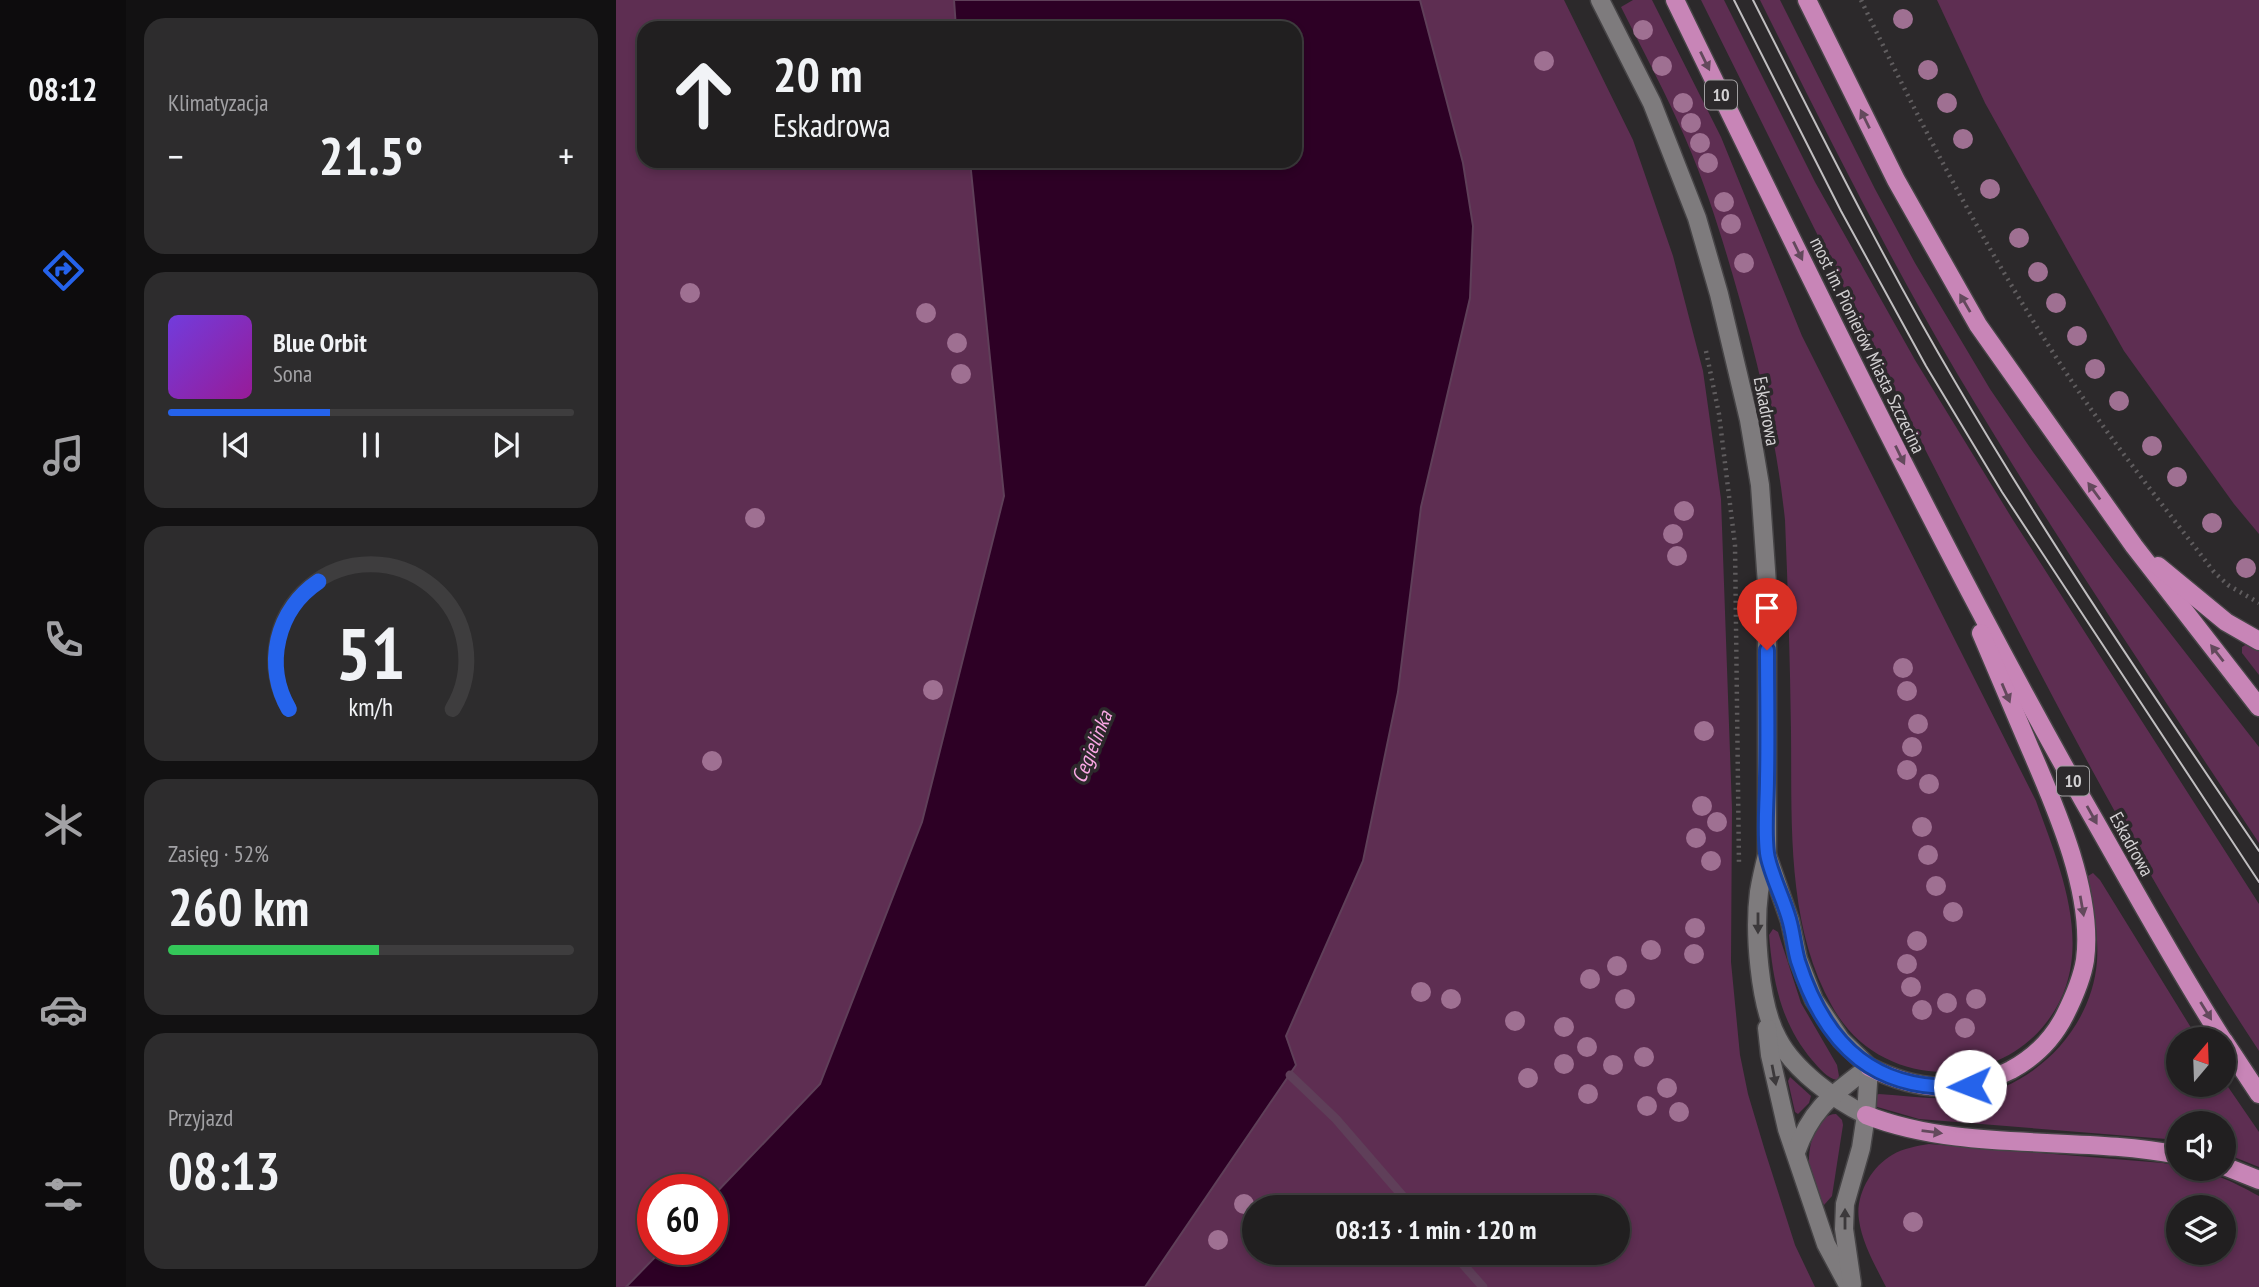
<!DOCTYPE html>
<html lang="pl">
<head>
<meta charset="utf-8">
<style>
  body { margin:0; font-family:"PT Sans Narrow",sans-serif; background:#2d2c2d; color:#f1f3f6; height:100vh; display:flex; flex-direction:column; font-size:26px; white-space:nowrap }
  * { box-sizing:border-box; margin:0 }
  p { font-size:23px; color:#a2a2a5 }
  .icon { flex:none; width:38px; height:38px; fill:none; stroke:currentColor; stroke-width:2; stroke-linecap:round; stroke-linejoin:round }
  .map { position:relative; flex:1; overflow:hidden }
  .panel { display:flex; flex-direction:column; gap:18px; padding:18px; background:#121112; width:490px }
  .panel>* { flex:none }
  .guide { position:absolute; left:21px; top:21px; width:665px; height:147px; border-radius:21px; box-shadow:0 4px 10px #0003,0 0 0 2px #3e3d3e; background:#211f20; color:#f1f3f6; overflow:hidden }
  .needle { width:46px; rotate:19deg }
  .controls { position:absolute; left:1550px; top:1027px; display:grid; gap:14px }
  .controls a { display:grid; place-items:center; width:70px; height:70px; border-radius:50%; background:#211f20; box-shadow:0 4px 10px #0003,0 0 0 2px #3e3d3e; font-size:35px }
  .speed { position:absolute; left:21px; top:1174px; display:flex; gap:14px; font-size:35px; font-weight:700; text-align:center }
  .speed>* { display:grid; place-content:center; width:91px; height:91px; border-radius:50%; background:#211f20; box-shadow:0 4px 10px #0003,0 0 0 2px #3e3d3e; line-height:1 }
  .speed .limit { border:10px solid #d22; background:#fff; color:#111 }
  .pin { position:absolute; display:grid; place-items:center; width:60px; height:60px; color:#fff; margin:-72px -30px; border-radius:50% 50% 50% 0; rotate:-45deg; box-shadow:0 0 7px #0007 }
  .pin .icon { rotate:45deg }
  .me { position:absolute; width:77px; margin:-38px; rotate:268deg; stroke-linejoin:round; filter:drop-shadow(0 0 5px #0008) }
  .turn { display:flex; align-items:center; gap:24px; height:147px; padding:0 21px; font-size:32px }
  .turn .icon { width:91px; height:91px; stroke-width:2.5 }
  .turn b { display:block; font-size:49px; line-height:60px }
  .big { font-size:52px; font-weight:800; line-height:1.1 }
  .panel .tile { flex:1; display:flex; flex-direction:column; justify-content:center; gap:10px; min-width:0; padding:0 24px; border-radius:21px; background:#2d2c2d }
  .panel .dial { align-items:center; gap:0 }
  .dial svg { height:182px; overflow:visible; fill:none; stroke:#3e3d3e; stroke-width:7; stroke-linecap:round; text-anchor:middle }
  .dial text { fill:#f1f3f6; stroke:none }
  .song { display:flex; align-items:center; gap:21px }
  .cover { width:84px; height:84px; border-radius:10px; background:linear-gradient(135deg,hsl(260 70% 55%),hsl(300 70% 35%)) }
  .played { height:7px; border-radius:4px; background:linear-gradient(90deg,#2563eb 40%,#3e3d3e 40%) }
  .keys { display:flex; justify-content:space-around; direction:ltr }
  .heat { display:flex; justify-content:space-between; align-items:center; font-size:38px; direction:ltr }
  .charge { height:10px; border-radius:5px; background:linear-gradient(90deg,#34c759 52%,#3e3d3e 0) }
  .trip { position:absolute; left:626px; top:1195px; width:388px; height:70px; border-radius:35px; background:#211f20; box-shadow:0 4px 10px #0003,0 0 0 2px #3e3d3e; font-weight:800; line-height:70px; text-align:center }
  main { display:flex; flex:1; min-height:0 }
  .menu { display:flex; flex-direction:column; width:126px; justify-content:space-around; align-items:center; background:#0d0c0d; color:#a2a2a5 }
  .menu .icon { width:49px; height:49px }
  .menu .on { color:#2563eb }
  .menu b { font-size:32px; color:#f1f3f6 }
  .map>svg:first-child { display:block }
  .green { fill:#5e2e52; fill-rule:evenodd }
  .water { fill:#2d0025; stroke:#5f3f59; stroke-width:2 }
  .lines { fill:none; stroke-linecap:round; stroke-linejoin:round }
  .stream { stroke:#5f3f59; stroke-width:9 }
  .minor-casing { stroke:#464446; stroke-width:21 }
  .major-casing { stroke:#464446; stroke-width:21 }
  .path { stroke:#605d5f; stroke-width:4.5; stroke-dasharray:2 5; stroke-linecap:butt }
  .minor { stroke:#7e7b7d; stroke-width:18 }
  .major { stroke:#c885b7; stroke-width:18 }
  .tram { stroke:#c0bec0; stroke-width:2 }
  .tree { fill:#9f7092 }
  .oneway { fill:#63495c }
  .oneway2 { fill:#3c393b }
  .route-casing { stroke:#184099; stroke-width:18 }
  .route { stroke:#2563eb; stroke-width:12 }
  .labels { text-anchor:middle; stroke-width:7; stroke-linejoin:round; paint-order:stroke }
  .shield { fill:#2c292b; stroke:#a19fa1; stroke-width:2 }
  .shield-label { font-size:18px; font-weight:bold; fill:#d3d1d3 }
  .street-label { font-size:19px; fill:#d3d1d3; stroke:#2c292b }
  .water-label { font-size:21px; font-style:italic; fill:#fba8e5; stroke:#2c292b }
</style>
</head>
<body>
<main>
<nav class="menu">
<b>08:12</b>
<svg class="icon on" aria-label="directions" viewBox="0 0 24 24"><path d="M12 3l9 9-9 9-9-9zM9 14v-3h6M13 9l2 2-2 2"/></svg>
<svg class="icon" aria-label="music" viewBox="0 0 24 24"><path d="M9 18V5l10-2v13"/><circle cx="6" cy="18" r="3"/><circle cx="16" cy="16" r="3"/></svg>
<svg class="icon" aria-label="phone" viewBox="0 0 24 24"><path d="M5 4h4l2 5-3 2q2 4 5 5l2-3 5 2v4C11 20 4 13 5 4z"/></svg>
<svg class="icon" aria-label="climate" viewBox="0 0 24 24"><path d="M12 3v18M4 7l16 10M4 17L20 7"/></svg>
<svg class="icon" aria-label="car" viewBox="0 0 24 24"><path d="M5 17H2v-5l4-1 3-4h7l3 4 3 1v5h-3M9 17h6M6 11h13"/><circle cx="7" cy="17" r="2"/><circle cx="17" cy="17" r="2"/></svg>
<svg class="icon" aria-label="filters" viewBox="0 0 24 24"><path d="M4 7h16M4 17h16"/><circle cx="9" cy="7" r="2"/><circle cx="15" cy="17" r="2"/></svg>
</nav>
<section class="panel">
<div class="tile"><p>Klimatyzacja</p>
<div class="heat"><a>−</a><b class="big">21.5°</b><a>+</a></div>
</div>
<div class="tile">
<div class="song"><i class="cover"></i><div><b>Blue Orbit</b><p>Sona</p></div></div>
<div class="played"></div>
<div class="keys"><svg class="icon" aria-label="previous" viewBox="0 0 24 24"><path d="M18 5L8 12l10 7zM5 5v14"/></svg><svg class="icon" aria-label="pause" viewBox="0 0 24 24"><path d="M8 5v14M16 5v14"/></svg><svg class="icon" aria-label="next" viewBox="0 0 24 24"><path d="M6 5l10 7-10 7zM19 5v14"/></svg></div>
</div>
<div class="tile dial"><svg viewBox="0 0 100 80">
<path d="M14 69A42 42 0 1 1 86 69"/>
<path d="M14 69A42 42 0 0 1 27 13" stroke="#2563eb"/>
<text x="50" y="56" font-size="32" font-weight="700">51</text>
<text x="50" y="72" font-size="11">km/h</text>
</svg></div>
<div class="tile"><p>Zasięg · 52%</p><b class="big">260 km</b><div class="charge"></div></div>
<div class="tile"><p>Przyjazd</p><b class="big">08:13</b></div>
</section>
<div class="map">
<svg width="1643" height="1287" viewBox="0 0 1643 1287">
  <rect width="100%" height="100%" fill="#2c292b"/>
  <g class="green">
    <path d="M0 0H338L340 28H28V161H354L388 496 306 822 204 1084 96 1197V1190H37V1250H46L10 1287H0Z"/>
    <path d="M804 0H948L1017 140 1057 256 1087 371 1105 499 1116 809 1115 962 1124 1055 1132 1094 1149 1151 1179 1245 1199 1287H529L680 1065 670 1036 747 861 782 692 805 507 854 298 857 226 847 163ZM639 1208H1003V1253H639Z"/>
    <path d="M1017 0H1036L1105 137 1186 336 1420 801C1440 857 1470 926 1450 986 1414 1090 1269 1103 1216 1006 1170 924 1176 823 1175 732 1174 661 1172 591 1169 520 1161 444 1144 370 1123 297 1108 244 1092 191 1070 140 1051 95 1027 51 1005 7Z"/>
    <path d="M1085 0H1108L1199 182 1299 360 1397 520 1643 904V1051C1542 898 1456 736 1372 572 1274 383 1180 191 1085 0Z"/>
    <path d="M1144 0H1164L1259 189 1299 263 1374 389 1417 452 1498 561 1643 747V843C1541 689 1437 534 1342 375 1270 253 1207 126 1144 0Z"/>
    <path d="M1321 0H1643V534L1618 504 1508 351 1369 103Z"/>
    <path d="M1631 644 1643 650V675L1626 653V647Z"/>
    <path d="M1477 873 1484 880 1582 1039 1563 1040V1085H1608V1081L1643 1132V1167L1608 1153V1124H1563V1140L1303 1119 1258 1106V1096L1263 1094C1293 1096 1324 1101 1354 1097 1420 1086 1476 1028 1481 961 1483 932 1476 904 1472 876Z"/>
    <path d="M1157 929 1162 932 1185 1003 1221 1065 1223 1076 1221 1080C1211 1078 1203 1068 1196 1060 1165 1023 1157 982 1153 935Z"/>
    <path d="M1174 1077 1195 1096 1193 1103 1182 1114 1179 1112 1172 1081Z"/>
    <path d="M1220 1114 1226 1120 1227 1125 1216 1196 1208 1205C1202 1194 1194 1176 1193 1163 1192 1146 1200 1114 1220 1114Z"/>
    <path d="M1313 1144 1547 1163 1563 1166V1169C1593 1169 1617 1182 1643 1196V1287H1270C1260 1267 1246 1243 1243 1220 1239 1196 1255 1167 1276 1155 1288 1148 1301 1146 1313 1144ZM1563 1208H1608V1253H1563Z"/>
  </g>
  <path class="water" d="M338 0H804L847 163 857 226 854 298 805 507 782 692 747 861 670 1036 680 1065 529 1287H10L46 1250H96V1197L204 1084 306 822 388 496 354 161H679V28H340Z"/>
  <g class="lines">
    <g class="stream">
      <path d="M674 1075 720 1119 797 1208"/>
      <path d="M837 1253 867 1287"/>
    </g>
    <defs>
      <g id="minor">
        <path d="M984 0 1036 103 1081 218 1103 294 1133 420 1144 485 1151 584V855C1148 867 1145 880 1143 892 1138 931 1143 1005 1162 1039 1178 1070 1219 1100 1250 1115"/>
        <path d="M1151 855 1174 921 1182 959 1198 1000 1225 1040 1253 1067"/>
        <path d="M1151 1028 1154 1055 1171 1129 1210 1244 1233 1287"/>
        <path d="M1180 1152C1196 1107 1217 1095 1253 1067"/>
        <path d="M1236 1284 1228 1229 1229 1204 1245 1148 1250 1115 1253 1067"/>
      </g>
      <g id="major">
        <path d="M1059 0C1190 269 1320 539 1467 800 1513 880 1557 962 1607 1040"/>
        <path d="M1191 0 1280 180 1362 325 1518 546 1643 707"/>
        <path d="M1542 566 1610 622 1643 641"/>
        <path d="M1608 1041 1643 1094"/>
        <path d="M1253 1067C1301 1091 1345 1095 1395 1070 1419 1057 1437 1039 1449 1015 1458 997 1466 979 1469 960 1478 893 1439 806 1413 746 1397 708 1381 671 1365 633"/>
        <path d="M1250 1115C1347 1153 1462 1135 1563 1155"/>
        <path d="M1608 1166 1643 1180"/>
      </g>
    </defs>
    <use href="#minor" class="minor-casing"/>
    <use href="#major" class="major-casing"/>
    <g class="path">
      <path d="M1245 0C1303 121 1365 241 1438 354 1486 430 1544 501 1598 572L1612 585 1643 603"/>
      <path d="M1090 351 1103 414 1119 545 1123 865"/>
    </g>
    <use href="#minor" class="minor"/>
    <use href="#major" class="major"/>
    <g class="tram">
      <path d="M1118 0 1225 211 1310 366 1386 492 1643 882"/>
      <path d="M1137 0C1202 128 1265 256 1338 380 1432 541 1538 697 1643 851"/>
    </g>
  </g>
  <g class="tree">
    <circle cx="1287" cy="19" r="10"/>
    <circle cx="1027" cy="30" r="10"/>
    <circle cx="928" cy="61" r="10"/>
    <circle cx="1046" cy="66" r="10"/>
    <circle cx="1312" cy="70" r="10"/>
    <circle cx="1067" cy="103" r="10"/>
    <circle cx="1331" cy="103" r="10"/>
    <circle cx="1075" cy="123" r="10"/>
    <circle cx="1347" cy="139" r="10"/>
    <circle cx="1084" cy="143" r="10"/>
    <circle cx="1092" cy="163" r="10"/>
    <circle cx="1374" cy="189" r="10"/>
    <circle cx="1108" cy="202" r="10"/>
    <circle cx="1115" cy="224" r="10"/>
    <circle cx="1403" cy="238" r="10"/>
    <circle cx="1128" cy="263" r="10"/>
    <circle cx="1422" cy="272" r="10"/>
    <circle cx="74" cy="293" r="10"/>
    <circle cx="1440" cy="303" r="10"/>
    <circle cx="310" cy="313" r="10"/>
    <circle cx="1461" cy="336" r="10"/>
    <circle cx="341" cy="343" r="10"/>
    <circle cx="1479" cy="369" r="10"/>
    <circle cx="345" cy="374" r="10"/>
    <circle cx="1503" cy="401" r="10"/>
    <circle cx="1536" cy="446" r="10"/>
    <circle cx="1561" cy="477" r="10"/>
    <circle cx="1068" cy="511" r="10"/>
    <circle cx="139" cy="518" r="10"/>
    <circle cx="1596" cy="523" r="10"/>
    <circle cx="1057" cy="534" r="10"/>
    <circle cx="1061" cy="556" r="10"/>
    <circle cx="1630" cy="568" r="10"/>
    <circle cx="1287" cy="668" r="10"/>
    <circle cx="317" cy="690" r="10"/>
    <circle cx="1291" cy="691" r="10"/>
    <circle cx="1302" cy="724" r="10"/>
    <circle cx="1088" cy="731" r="10"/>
    <circle cx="1296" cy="747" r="10"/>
    <circle cx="96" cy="761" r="10"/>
    <circle cx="1291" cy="770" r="10"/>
    <circle cx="1313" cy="784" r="10"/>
    <circle cx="1086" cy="806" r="10"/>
    <circle cx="1101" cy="822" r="10"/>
    <circle cx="1306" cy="827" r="10"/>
    <circle cx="1080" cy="838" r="10"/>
    <circle cx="1312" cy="855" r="10"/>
    <circle cx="1095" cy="861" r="10"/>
    <circle cx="1320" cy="886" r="10"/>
    <circle cx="1337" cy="912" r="10"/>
    <circle cx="1079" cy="928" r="10"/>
    <circle cx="1301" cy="941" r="10"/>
    <circle cx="1035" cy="950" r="10"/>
    <circle cx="1078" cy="954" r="10"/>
    <circle cx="1291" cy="964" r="10"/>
    <circle cx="1001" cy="966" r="10"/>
    <circle cx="974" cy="979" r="10"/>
    <circle cx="1295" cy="987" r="10"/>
    <circle cx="805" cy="992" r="10"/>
    <circle cx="835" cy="999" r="10"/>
    <circle cx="1009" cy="999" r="10"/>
    <circle cx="1360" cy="999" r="10"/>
    <circle cx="1331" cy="1003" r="10"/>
    <circle cx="1306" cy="1010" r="10"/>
    <circle cx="899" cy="1021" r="10"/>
    <circle cx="948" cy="1027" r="10"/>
    <circle cx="1349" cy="1028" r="10"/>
    <circle cx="971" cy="1047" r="10"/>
    <circle cx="1028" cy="1057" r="10"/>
    <circle cx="948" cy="1064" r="10"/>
    <circle cx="997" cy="1065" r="10"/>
    <circle cx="912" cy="1078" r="10"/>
    <circle cx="1051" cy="1088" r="10"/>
    <circle cx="972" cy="1094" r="10"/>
    <circle cx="1031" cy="1106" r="10"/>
    <circle cx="1063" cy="1112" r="10"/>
    <circle cx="628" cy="1204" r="10"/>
    <circle cx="1297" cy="1222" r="10"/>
    <circle cx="602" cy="1240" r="10"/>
  </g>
  <defs><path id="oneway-solid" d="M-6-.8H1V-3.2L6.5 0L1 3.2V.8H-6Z" transform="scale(1.75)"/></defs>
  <g class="oneway">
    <use href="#oneway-solid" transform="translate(1089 61) rotate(64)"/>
    <use href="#oneway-solid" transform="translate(1249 119) rotate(-116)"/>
    <use href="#oneway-solid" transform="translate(1182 251) rotate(64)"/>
    <use href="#oneway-solid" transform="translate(1349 303) rotate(-120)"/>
    <use href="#oneway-solid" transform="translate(1284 455) rotate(64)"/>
    <use href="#oneway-solid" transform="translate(1478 491) rotate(-126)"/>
    <use href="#oneway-solid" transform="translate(1601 653) rotate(-128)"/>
    <use href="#oneway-solid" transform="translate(1390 693) rotate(67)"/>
    <use href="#oneway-solid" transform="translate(1476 815) rotate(61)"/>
    <use href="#oneway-solid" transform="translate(1466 906) rotate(80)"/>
    <use href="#oneway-solid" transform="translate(1590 1011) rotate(58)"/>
    <use href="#oneway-solid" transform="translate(1316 1132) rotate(7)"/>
  </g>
  <g class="oneway2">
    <use href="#oneway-solid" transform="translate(1142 923) rotate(90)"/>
    <use href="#oneway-solid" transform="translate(1158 1075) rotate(79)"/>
    <use href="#oneway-solid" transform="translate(1229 1219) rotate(-90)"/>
  </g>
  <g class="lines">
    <defs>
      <path id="route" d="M1151 650C1151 693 1152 736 1151 779 1151 803 1148 829 1151 853 1153 870 1168 900 1173 919 1177 932 1178 947 1182 961 1210 1048 1261 1094 1354 1086"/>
    </defs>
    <use href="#route" class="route-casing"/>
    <use href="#route" class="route"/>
  </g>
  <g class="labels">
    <g class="shield">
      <rect x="1089" y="80.5" width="32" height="29" rx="5"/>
      <rect x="1441" y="766.5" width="32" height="29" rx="5"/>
    </g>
    <g class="shield-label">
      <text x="1105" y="101">10</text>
      <text x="1457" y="787">10</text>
    </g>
    <g class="street-label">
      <text transform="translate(1252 345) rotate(64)" y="7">most im. Pionierów Miasta Szczecina</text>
      <text transform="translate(1151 411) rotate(79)" y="7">Eskadrowa</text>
      <text transform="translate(1516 844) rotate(61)" y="7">Eskadrowa</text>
    </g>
    <g class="water-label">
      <text transform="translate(476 747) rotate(-68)" y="7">Cegielinka</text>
    </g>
  </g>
</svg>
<div class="controls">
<a><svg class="needle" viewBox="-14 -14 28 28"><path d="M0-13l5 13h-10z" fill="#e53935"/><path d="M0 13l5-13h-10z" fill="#a2a2a5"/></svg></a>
<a><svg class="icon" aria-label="sound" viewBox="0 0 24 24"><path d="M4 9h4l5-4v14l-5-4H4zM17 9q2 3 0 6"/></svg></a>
<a><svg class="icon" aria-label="layers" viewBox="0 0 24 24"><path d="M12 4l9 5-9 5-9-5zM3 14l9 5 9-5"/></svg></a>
</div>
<div class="speed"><div class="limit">60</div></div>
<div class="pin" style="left:1151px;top:650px;background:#d93025"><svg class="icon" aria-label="arrive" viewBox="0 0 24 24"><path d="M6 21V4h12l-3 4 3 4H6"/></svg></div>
<svg class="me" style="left:1354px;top:1086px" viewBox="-20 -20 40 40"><circle r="19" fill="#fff"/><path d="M0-13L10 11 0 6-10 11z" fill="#2563eb"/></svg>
<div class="trip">08:13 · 1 min · 120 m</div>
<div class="guide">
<div class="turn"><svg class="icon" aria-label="ahead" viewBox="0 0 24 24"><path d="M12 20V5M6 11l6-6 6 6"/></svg><div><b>20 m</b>Eskadrowa</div></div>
</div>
</div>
</main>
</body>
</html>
